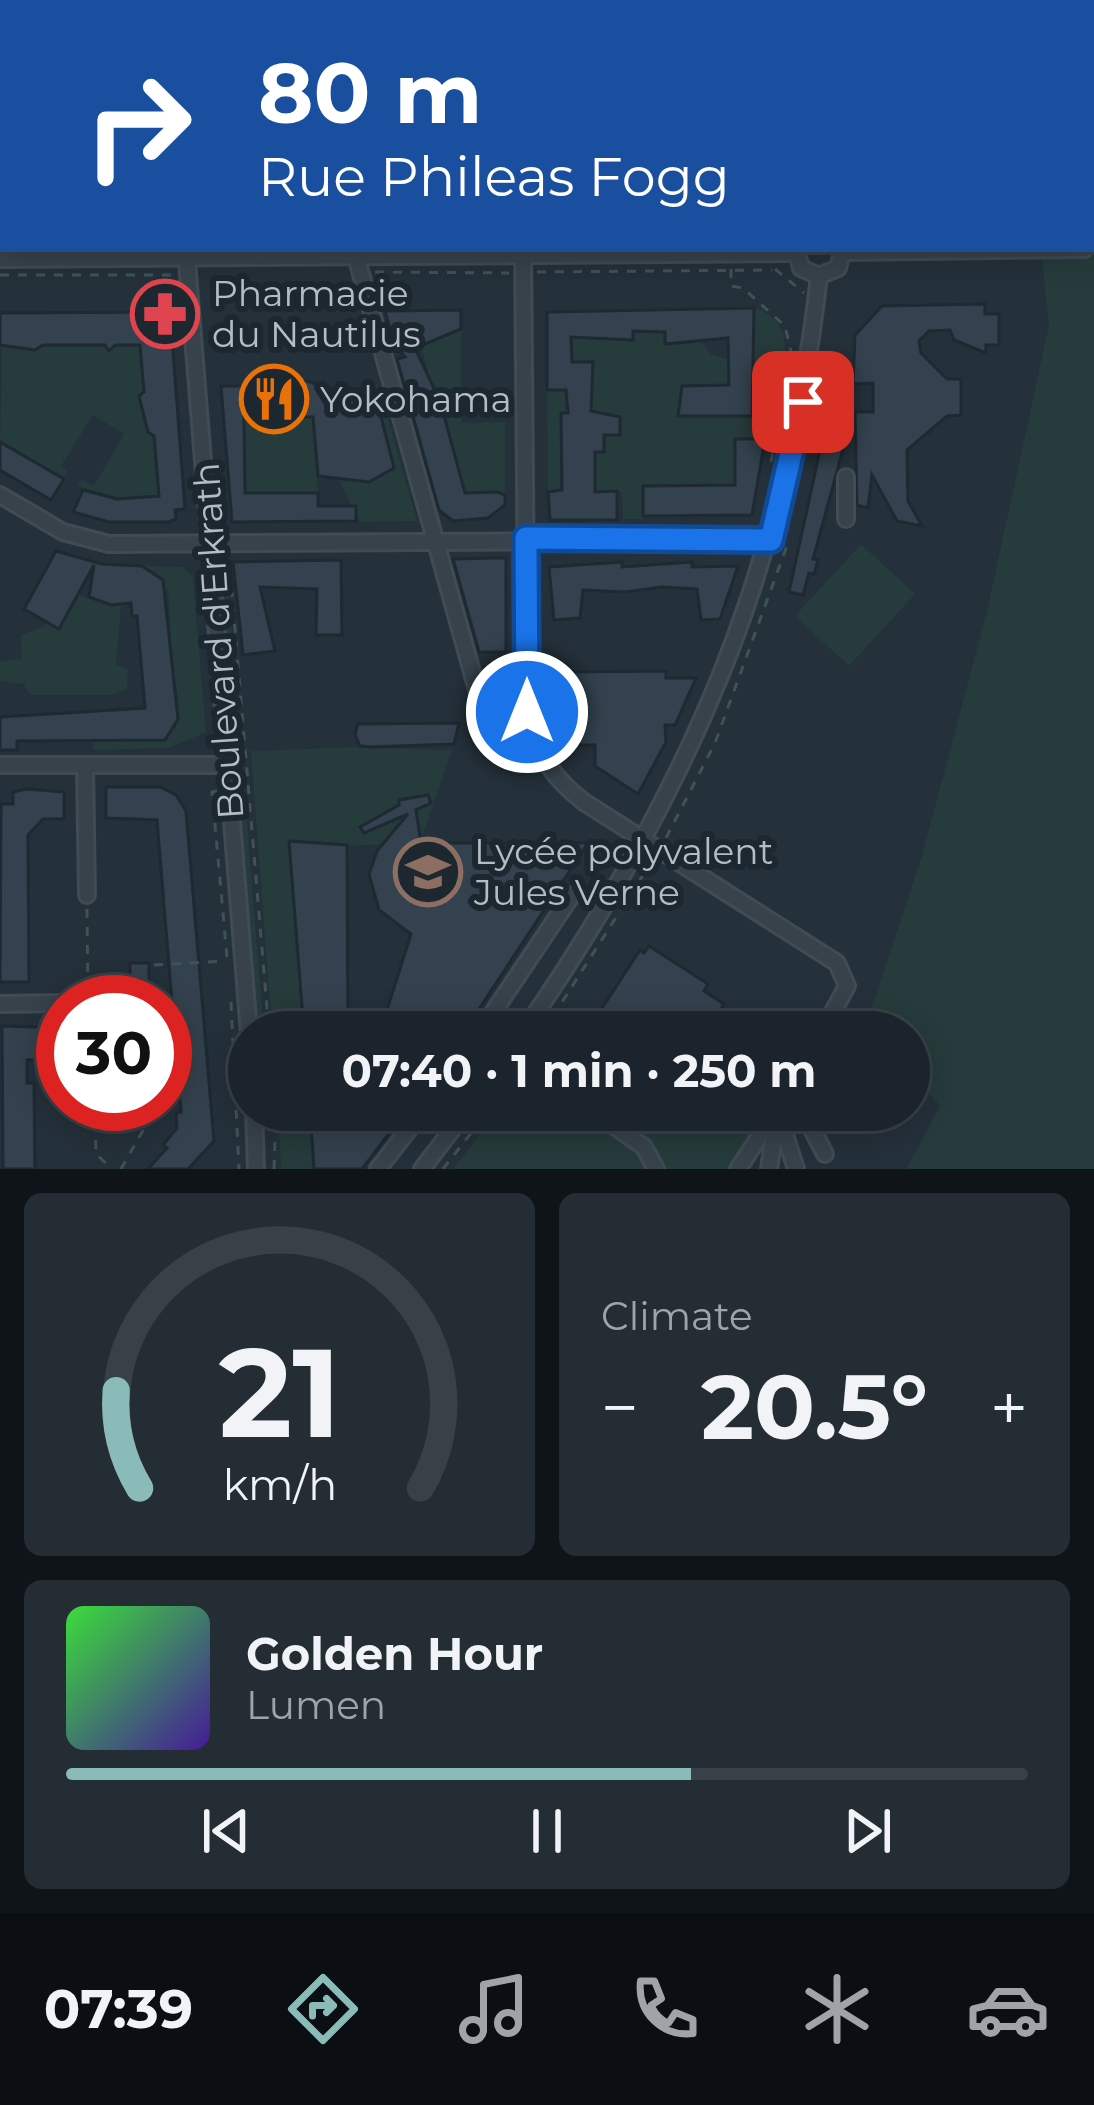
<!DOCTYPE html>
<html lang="en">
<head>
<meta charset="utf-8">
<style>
  body { margin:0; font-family:Montserrat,sans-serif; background:#242c34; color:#f1f3f6; height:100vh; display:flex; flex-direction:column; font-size:45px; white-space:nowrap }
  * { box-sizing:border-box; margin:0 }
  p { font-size:39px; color:#a0a4a9 }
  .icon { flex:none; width:66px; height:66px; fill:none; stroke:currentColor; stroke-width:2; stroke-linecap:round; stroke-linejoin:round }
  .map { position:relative; height:1169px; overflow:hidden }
  .drawer { display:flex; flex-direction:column; gap:24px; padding:24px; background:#0f1418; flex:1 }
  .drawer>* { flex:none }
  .top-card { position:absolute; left:0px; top:0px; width:1095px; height:252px; box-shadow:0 6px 30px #0003,0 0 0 3px #394148; background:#1a4fa0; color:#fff; overflow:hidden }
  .speed { position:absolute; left:36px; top:975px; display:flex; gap:24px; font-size:60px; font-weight:700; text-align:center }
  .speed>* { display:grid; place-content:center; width:156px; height:156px; border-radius:50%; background:#1b242c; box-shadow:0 6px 30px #0003,0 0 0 3px #394148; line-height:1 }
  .speed .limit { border:18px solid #d22; background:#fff; color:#111 }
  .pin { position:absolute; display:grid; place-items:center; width:102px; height:102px; color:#fff; margin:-51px; border-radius:24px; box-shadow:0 6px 18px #0006 }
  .me { position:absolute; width:132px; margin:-66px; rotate:0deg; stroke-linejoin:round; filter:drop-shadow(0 0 9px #0008) }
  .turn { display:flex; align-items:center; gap:42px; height:252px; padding:0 60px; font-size:54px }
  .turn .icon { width:156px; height:156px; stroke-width:2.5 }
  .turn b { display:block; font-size:84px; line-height:102px }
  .big { font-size:90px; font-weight:700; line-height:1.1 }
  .drawer .tile { flex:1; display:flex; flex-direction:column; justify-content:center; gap:18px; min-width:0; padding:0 42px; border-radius:18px; background:#242c34 }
  .drawer .dial { align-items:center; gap:0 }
  .dial svg { height:312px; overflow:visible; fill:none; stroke:#394148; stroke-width:7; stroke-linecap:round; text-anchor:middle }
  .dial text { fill:#f1f3f6; stroke:none }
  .song { display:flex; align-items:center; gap:36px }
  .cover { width:144px; height:144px; border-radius:18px; background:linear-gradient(135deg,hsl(120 70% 55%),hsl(260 70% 35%)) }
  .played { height:12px; border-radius:6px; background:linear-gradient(90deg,#8bbbb9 65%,#394148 65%) }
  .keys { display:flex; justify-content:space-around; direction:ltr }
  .heat { display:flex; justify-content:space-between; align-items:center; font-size:66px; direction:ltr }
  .drawer .tiles { flex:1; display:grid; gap:24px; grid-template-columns:1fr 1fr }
  .tile:last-child { grid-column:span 2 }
  .trip { position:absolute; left:228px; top:1011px; width:702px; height:120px; border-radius:60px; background:#1b242c; box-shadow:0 6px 30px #0003,0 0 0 3px #394148; font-weight:700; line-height:120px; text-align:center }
  .dock { display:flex; height:192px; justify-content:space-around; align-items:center; background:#0b0e12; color:#a0a4a9 }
  .dock .icon { width:84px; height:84px }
  .dock .active { color:#8bbbb9 }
  .dock b { font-size:54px; color:#f1f3f6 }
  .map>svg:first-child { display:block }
  .green { fill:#263b3b }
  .building { fill:#33424e; stroke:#1e2932; stroke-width:3 }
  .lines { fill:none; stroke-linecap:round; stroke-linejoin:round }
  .minor-casing { stroke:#404b54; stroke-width:20 }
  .path { stroke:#3e5452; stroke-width:3; stroke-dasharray:9 9; stroke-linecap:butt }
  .minor { stroke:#37424b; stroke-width:14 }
  .route-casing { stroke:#114b97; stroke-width:30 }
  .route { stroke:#1a73e8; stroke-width:21 }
  .labels { text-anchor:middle; stroke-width:12; stroke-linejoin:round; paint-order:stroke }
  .poi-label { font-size:36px; fill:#b3bdc6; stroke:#1c272f; text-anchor:start }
  .street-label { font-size:36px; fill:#b3bdc6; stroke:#1c272f }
</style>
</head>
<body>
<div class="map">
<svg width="1094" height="1169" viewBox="0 0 1094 1169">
  <rect width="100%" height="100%" fill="#24303a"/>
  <g class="green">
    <path d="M1094 256V1169H906L940 1106 909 1072V1032H872L866 1025 921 859 987 611 1049 325 1042 260Z"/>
    <path d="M643 308H665L666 343 702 342 711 355 728 359 729 385 682 386 678 416H752L754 308C810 322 776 400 768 438L735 439V485L643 487V519H623L622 492H593L595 453 604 452 611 413H562V490L548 492 547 390 593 377V363L572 362 571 337 618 334 619 340H632L633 331H643Z"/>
    <path d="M461 329V423L505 422V495L461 493 421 346 430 343 429 337Z"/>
    <path d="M143 345 148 431 156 435 163 499 130 501 77 486 82 480 94 486 124 434 93 415 61 466 67 471 64 479 0 440 2 346Z"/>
    <path d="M378 384 417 521 360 522 339 480 369 481 372 474 394 467 373 385Z"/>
    <path d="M313 413 318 493 245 495 244 416Z"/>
    <path d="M861 544 915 594 849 666 795 616Z"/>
    <path d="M145 566 183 567 193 578 206 732 169 748 93 750 94 740H165L176 727 168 590Z"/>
    <path d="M219 575H227L264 1032H256Z"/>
    <path d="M73 594 121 605 116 665 128 669 127 689 112 695H31L23 684 0 681V661L22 659 21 635 44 627Z"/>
    <path d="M352 747 452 750 420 843 290 848 304 1032H272L251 751Z"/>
    <path d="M278 1110H310L314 1169H281Z"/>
    <path d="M499 1110H764L729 1169H453Z"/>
  </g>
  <g class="building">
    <path d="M985 304V314H999V345H986V353L954 340 950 330 929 331 919 341 921 353 947 379H961V415L947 416 907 450 908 501 922 526 897 521 872 475 868 508 857 505 855 412H873V383L853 384 855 335 882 306Z"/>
    <path d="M754 308 752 416H678L682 386 729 385 728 338 665 344V332L633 331V340L571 337 572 362H593L591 411 620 417V435H604V452H595V492L617 491V520H550L548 492 562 490 561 413H568L566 390H547V312Z"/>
    <path d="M461 310V329L415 348 440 401 465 493 498 492 505 495V505L488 518 453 521 439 510 397 359 405 357 394 344 385 311Z"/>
    <path d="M170 312 185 509 175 510 176 519 169 522H109L73 512 83 490 117 499 159 496 154 436 148 432 139 396 144 392 140 345H115L109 351 105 345H43L35 350 0 345V313Z"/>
    <path d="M303 380 344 392 373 385 394 468 369 482 318 476 313 417H244L245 493H318V506H356V521L232 522 221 386H303Z"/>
    <path d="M827 420H851L813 559 818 560 814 574 809 573 803 595 789 592 822 441H828Z"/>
    <path d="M735 439H765L752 515 643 516V486L735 485Z"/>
    <path d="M0 442 64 479 51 500 0 470Z"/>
    <path d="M56 551 102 564 142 566 163 580 178 719 165 740 17 741V750H0V717L145 708 137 616H132L131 603 111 605 89 597 94 565 59 629 24 609Z"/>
    <path d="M493 558H506V652H479L453 559Z"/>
    <path d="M341 560 342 635H316L317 589 260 587 275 651 243 655 233 562Z"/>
    <path d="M622 562V567L692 562V567L738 566 720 619 701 620 697 589 662 587 625 592 583 590 580 618 554 620 549 567Z"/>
    <path d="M666 671V678H696L675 725H665L666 742 638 794 595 766V745H568V672Z"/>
    <path d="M459 723 454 744 370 747 360 746 355 734 358 724Z"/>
    <path d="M106 787H160L176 795 186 811 214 1141 188 1169H148L167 1148 163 1145 177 1128 176 1113 181 1112 157 820 106 818Z"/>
    <path d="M26 789 64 792V819H43L28 835 29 982H0L1 804H13V792Z"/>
    <path d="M428 795 431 803 416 810 421 843H588L464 1032H380L411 934 379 910 369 874 377 851 408 814 364 833 360 827 399 805V800Z"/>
    <path d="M289 841 347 845 348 1032H304Z"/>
    <path d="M649 946 708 984 704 991 724 1004 705 1032H608L593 1022 640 950 644 953Z"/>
    <rect x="130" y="963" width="19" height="39"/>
    <path d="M2 1026 63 1028V1058L27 1060V1083H34L35 1169H3Z"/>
    <path d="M310 1110H407L362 1169H314Z"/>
  </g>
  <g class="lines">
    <defs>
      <g id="minor">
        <path d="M292 0 293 3"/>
        <path d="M521 0V3"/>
        <path d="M801 0V3"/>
        <path d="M86 3 268 0"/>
        <path d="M0 47 3 45"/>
        <path d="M186 249 249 1033"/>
        <path d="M354 249 477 690"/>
        <path d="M523 249 527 713C532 749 555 780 584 802L837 963 847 986 822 1032"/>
        <path d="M796 249 801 268 819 276 838 268 843 249"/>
        <path d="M843 252 1085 249"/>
        <path d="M0 259 795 253"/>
        <path d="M846 477V519"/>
        <path d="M0 495 63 532 109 544 771 540"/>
        <path d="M0 765H227"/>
        <path d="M85 765 87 895"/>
        <path d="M0 1004 63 1003"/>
        <path d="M480 1032 572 895"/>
        <path d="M523 1032C690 789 786 571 819 276"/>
        <path d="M254 1110 256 1169"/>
        <path d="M592 1110 644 1147 656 1169"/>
        <path d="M802 1110 825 1154"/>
        <path d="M378 1169 424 1110"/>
        <path d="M422 1169 467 1110"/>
        <path d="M738 1169 777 1110 796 1169"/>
        <path d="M769 1169 777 1115"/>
      </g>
    </defs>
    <use href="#minor" class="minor-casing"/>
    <g class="path">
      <path d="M782 0 783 3"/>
      <path d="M0 240 3 239"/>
      <path d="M731 269V286L743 288 785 326 791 352 771 462"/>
      <path d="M775 269 804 293"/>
      <path d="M375 272 509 273"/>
      <path d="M537 272 772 270"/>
      <path d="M0 275H172"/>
      <path d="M230 570 269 1032"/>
      <path d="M217 791 212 792 227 957"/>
      <path d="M666 838 715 743 788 543"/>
      <path d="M87 909 88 1002"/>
      <path d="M154 965 226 961"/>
      <path d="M231 1002 239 1169"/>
      <path d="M543 1032 652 861"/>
      <path d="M95 1104 96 1154 112 1169"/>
      <path d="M121 1169 158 1104"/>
      <path d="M274 1169 276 1110"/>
      <path d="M443 1169 489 1110"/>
    </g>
    <use href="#minor" class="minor"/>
  </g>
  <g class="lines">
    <defs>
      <path id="route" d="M527 712 526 538 771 540 803 402"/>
    </defs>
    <use href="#route" class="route-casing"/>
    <use href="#route" class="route"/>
  </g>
  <defs>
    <symbol id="pharmacy-ring" viewBox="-11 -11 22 22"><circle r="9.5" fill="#1c272f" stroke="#e0444e" stroke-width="1.5"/><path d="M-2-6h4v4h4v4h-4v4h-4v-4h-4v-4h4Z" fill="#e0444e"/></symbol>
    <symbol id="restaurant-ring" viewBox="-11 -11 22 22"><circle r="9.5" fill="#1c272f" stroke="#e8710a" stroke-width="1.5"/><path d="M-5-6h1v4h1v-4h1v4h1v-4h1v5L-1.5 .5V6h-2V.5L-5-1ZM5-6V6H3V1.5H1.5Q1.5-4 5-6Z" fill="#e8710a"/></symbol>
    <symbol id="school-ring" viewBox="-11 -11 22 22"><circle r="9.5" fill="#1c272f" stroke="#8d6e63" stroke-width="1.5"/><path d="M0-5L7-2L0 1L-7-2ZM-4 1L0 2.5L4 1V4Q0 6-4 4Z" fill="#8d6e63"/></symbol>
  </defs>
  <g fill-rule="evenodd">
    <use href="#pharmacy-ring" x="127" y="276" width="76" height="76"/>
    <use href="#restaurant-ring" x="236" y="361" width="76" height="76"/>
    <use href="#school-ring" x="390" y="834" width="76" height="76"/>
  </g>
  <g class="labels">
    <g class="poi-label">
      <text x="212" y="306">Pharmacie<tspan x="212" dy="41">du Nautilus</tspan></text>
      <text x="320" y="412">Yokohama</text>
      <text x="474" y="864">Lycée polyvalent<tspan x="474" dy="41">Jules Verne</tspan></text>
    </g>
    <g class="street-label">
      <text transform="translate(218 641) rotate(-94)" y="13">Boulevard d'Erkrath</text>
    </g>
  </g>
</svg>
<div class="speed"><div class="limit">30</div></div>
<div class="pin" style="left:803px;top:402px;background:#d93025"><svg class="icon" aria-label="arrive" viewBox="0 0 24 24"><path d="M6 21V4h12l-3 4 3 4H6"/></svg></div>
<svg class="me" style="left:527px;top:712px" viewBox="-20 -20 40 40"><circle r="17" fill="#1a73e8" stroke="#fff" stroke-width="3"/><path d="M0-11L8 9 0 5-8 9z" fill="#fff"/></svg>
<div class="trip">07:40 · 1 min · 250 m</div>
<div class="top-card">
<div class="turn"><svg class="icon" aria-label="right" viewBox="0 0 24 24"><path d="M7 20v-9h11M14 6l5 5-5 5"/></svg><div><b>80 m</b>Rue Phileas Fogg</div></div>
</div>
</div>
<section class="drawer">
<div class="tiles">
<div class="tile dial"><svg viewBox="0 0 100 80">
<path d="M14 69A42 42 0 1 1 86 69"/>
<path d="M14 69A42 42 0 0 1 8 44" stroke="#8bbbb9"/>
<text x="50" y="56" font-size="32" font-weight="700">21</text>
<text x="50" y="72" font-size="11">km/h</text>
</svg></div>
<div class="tile"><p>Climate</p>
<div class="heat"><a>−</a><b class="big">20.5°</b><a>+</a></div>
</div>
<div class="tile">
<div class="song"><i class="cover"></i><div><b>Golden Hour</b><p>Lumen</p></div></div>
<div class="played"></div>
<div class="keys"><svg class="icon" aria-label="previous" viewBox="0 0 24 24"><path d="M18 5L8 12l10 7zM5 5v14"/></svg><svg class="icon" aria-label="pause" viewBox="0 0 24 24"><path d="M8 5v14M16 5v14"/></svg><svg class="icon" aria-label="next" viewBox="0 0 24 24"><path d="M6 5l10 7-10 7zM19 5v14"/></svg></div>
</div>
</div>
</section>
<nav class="dock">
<b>07:39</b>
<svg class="icon active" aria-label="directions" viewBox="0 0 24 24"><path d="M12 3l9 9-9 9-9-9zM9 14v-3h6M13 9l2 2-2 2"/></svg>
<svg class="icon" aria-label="music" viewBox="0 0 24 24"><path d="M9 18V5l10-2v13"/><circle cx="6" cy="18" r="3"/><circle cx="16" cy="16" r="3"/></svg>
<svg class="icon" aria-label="phone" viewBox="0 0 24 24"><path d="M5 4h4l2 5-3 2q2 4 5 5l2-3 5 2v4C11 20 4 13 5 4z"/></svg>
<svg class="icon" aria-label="climate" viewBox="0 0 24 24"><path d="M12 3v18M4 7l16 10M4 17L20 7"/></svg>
<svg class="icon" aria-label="car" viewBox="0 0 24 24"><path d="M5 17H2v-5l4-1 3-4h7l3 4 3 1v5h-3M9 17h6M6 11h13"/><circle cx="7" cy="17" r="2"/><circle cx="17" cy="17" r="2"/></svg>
</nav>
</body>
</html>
